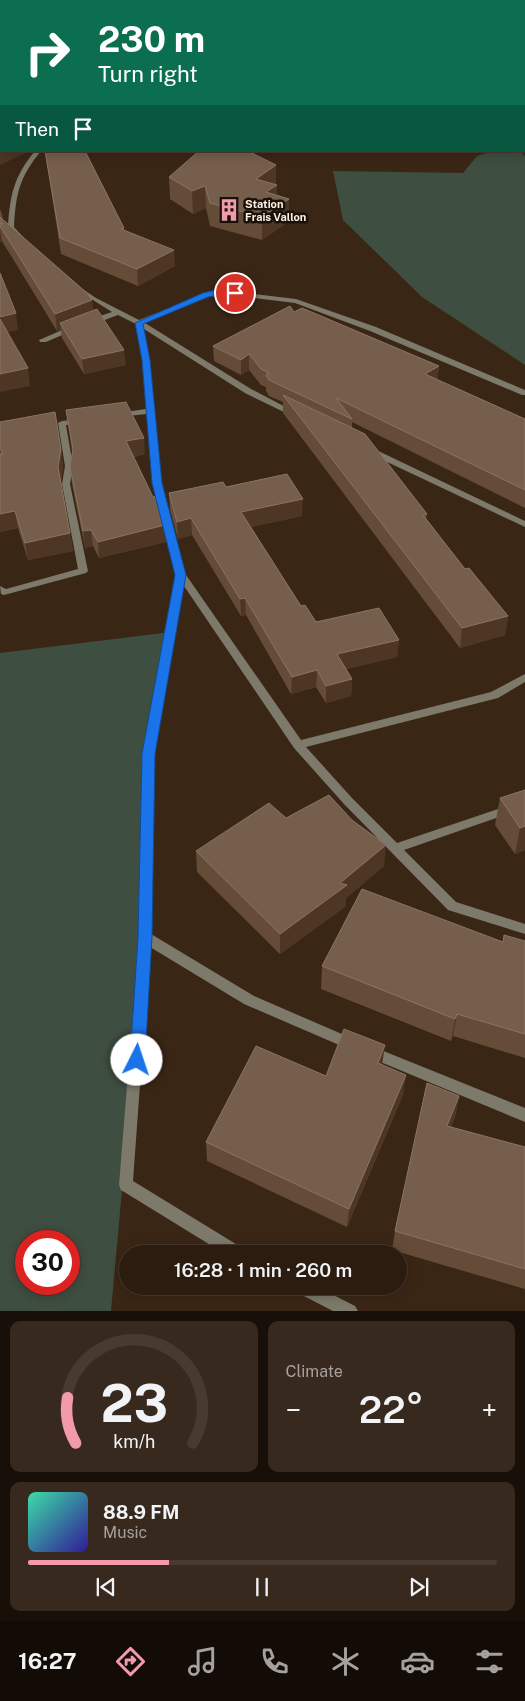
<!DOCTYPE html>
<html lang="en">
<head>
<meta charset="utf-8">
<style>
  body { margin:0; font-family:"Public Sans",sans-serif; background:#38291e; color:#f1f3f6; height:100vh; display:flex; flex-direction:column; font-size:19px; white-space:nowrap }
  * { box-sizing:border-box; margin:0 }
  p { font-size:16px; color:#a6a19f }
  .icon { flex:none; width:28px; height:28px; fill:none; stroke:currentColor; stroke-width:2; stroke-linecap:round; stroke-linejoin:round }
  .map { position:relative; height:1311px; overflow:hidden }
  .panel { display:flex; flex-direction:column; gap:10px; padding:10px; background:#180f09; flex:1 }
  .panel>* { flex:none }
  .guide { position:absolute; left:0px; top:0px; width:525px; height:152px; box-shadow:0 2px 12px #0003,0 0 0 1px #483a30; background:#0b6e4f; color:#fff; overflow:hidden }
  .speed { position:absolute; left:15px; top:1230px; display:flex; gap:10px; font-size:25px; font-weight:700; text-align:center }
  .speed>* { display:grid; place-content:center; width:65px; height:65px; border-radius:50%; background:#2c1c10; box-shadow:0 2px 12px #0003,0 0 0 1px #483a30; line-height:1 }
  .speed .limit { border:8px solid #d22; background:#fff; color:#111 }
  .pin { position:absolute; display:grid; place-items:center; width:42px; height:42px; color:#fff; margin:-21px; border:2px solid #fff; border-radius:50%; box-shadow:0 1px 5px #0007 }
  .me { position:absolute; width:55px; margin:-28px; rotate:4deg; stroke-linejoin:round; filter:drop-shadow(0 0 4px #0008) }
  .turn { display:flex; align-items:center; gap:18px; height:105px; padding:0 15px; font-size:22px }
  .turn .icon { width:65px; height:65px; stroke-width:2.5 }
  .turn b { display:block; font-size:35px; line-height:42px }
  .then { display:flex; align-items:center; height:48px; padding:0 15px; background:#0003; gap:10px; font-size:19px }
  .big { font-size:38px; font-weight:600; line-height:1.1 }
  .panel .card { flex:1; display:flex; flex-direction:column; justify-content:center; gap:8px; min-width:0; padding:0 18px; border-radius:10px; background:#38291e }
  .panel .dial { align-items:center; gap:0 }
  .dial svg { height:130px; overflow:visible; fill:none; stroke:#483a30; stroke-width:7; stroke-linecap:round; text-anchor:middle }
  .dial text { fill:#f1f3f6; stroke:none }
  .song { display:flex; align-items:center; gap:15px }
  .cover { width:60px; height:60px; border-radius:8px; background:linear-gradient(135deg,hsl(160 70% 55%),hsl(250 70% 35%)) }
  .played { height:5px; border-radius:2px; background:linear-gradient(90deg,#f39aaa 30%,#483a30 30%) }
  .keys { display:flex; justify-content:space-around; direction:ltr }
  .heat { display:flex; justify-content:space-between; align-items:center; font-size:28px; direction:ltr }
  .panel .tiles { flex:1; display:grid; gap:10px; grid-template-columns:1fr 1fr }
  .card:last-child { grid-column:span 2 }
  .trip { position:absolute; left:119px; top:1245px; width:288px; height:50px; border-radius:25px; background:#2c1c10; box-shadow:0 2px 12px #0003,0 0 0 1px #483a30; font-weight:600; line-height:50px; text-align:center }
  .menu { display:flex; height:80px; justify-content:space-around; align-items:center; background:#120b06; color:#a6a19f }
  .menu .icon { width:35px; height:35px }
  .menu .current { color:#f39aaa }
  .menu b { font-size:22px; color:#f1f3f6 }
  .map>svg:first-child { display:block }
  .green { fill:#3e4e40; fill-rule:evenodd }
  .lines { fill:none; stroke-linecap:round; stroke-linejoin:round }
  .minor { fill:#7d796b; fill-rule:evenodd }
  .wall { fill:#644c39 }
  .shaded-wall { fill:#4d3623 }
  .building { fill:#755e4b; stroke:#8a7463 }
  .route { fill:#1a73e8; stroke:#114b97 }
  .labels { text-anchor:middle; stroke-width:5; stroke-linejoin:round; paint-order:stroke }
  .far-poi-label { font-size:11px; font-weight:bold; fill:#fcefe4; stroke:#1a110a; text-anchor:start }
</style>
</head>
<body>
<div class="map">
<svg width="525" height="1311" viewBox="0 0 525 1311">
  <rect width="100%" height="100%" fill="#3a2615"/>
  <g class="green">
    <path d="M494 151H519L525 156V365L422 297 343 220 333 171 463 173 477 156Z"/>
    <path d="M171 632 149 754 145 937 111 1311H0V653ZM26 1241H69V1284H26Z"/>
  </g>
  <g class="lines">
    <g class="minor">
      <path d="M35 151H41C19 178 16 193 14 227L23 237 20 239 8 227C10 195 14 176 35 151Z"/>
      <path d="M77 288H81L96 298 139 320 204 294 220 290 296 299 376 327 525 390V395H522L370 331 295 303 220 294 208 297 145 323 251 389 297 413 296 415H290L245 393 144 329 150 360 161 483 186 575 301 740 491 692 525 674V682L498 698 306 747 352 798 397 843 525 800V808L404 850 456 902 525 924V934L448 910 344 804 294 748 184 586 154 754 151 934 254 996 358 1041 360 1045 358 1049 353 1051 244 1004 150 947 133 1181 244 1249 246 1254H225L121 1190 119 1185 139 937 144 754 176 575 153 483 147 414 118 417 114 415 118 413 146 409 142 360 136 324 118 315 94 324H88V320L112 312 77 290Z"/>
      <path d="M69 327 76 329 46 342H40L39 340Z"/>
      <path d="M79 419H82V423L66 425 73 466 70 484 88 571 86 573 4 595 1 594 0 586 6 589 78 569 62 484 65 466 58 423 62 421Z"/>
      <path d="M366 448H372L525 521V527L366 452Z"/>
      <path d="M371 1046 525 1108V1122L366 1056 364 1052 366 1048Z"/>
      <path d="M291 1286H316L355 1306 358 1311H333L294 1291Z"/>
    </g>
  </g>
  <g class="wall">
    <path d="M45 151H85L124 230 175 266 138 286 61 254Z"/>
    <path d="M276 165V184L277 195 289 199V221L262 240 210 226 206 208 193 214 170 199 169 177Z"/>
    <path d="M0 209 2 214 3 220 92 300 93 311 126 365 84 374 62 338 61 330 57 331 2 241H0Z"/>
    <path d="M294 312 439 366 437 380 525 419V508L352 422V428L427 514 426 519 465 569 508 616 505 635 460 648 283 413V402L269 396 266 391V387L261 385 249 370 241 375 214 361 213 346Z"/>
    <path d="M66 410 145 454 134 457 165 525 166 542 99 558 93 546 85 548 72 484 70 467 72 452Z"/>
    <path d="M0 422 61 449 63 466 61 482 70 533 73 551 28 560 18 528 0 532Z"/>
    <path d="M226 487 302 516 251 527 301 606 316 622 399 640 397 657 346 669 352 679 351 696 326 703 316 687 291 694 246 615 241 616 192 535 178 539 170 510 169 493Z"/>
    <path d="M525 790V850L515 854 495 825 500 798Z"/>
    <path d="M286 818 384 866 346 898V906L280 954 197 872 196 851Z"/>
    <path d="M525 941V1058L453 1036 451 1041 321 989 322 966 503 942Z"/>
    <path d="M383 1065 403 1095 347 1227 207 1161 206 1142 326 1076Z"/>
    <path d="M459 1096 455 1117 451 1127 525 1147V1289L392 1250 395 1231Z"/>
  </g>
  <g class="shaded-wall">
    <path d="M356 0H365L364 1H355Z"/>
    <path d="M0 149H1V151H30L0 165Z"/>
    <path d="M276 165V186L277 185V207L289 199V221L262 240V217L256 179Z"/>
    <path d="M205 186 206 208 193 214 192 191Z"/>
    <path d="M0 228 2 241 0 242Z"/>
    <path d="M174 250 175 266 138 286 137 269Z"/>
    <path d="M92 300 94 317 60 323 61 330 57 331 55 314Z"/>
    <path d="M16 313 18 330 1 334 0 326V317Z"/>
    <path d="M124 350 126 365 84 374 82 359Z"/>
    <path d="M249 354V370L241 375V360Z"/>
    <path d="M439 366 437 381 425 374Z"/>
    <path d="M28 368 30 386 0 392V374Z"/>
    <path d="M144 438 145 454 128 458 126 441Z"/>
    <path d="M61 449 63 466 60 484 58 467Z"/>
    <path d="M303 499 302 516 242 529 241 512Z"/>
    <path d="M15 511 18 528 0 532V514Z"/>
    <path d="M191 518 192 535 178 539 177 522Z"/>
    <path d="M165 525 166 542 99 558 98 542Z"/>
    <path d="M91 530 93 546 85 548 83 531Z"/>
    <path d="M70 533 73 551 28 560 25 543Z"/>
    <path d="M245 598 246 615 241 616 240 599Z"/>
    <path d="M508 616 505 635 460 648 462 628Z"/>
    <path d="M399 640 397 657 336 671 337 654Z"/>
    <path d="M317 670 316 687 291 694 292 677Z"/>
    <path d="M352 679 351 696 326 703V686Z"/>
    <path d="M525 826V850L515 854 520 828Z"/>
    <path d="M386 845 384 866 346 898V906L280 954V934L340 883Z"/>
    <path d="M457 1014 453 1036 451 1041 455 1019Z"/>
    <path d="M385 1045 382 1065 378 1063Z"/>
    <path d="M406 1075 403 1095 347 1227 349 1209Z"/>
    <path d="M459 1096 455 1117 443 1147 447 1126Z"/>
  </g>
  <g class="building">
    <path d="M0 0H356L355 1H1V134H0V9H1V5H0Z"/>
    <path d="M1 139V149H0V140Z"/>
    <path d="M45 151H85L124 228 121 229 174 250 137 269 60 238Z"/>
    <path d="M199 151H245L252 153 276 165 256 179 277 185 266 192 289 199 262 217 210 203 205 186 192 191 169 177Z"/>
    <path d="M0 217 87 293 92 300 55 314 0 226 3 223 0 224Z"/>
    <path d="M0 273 16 313 0 317Z"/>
    <path d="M290 306 294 312 302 308 439 366 425 374 525 419V490L336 398 352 419 269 380 266 375 269 373 261 369 249 354 241 360 213 346Z"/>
    <path d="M97 309 124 350 82 359 60 323Z"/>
    <path d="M0 319 28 368 0 374Z"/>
    <path d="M283 395 365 434 427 514 423 515 465 569 469 568 508 616 462 628Z"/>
    <path d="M126 402 144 438 126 441 153 497 157 496 165 525 98 542 91 530 83 531 70 467 73 449 66 410Z"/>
    <path d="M55 412 61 449 58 467 70 533 25 543 15 511 0 514V454H3L0 447V422Z"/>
    <path d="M287 474 303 499 241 512 301 606 305 605 316 622 379 608 399 640 337 654 352 679 326 686 317 670 292 677 245 598 240 599 191 518 177 522 169 493 223 482 226 487Z"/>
    <path d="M525 790V826L520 828 500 798Z"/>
    <path d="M329 795 352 820 386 845 340 883 347 885 280 934 196 851 269 803 286 818Z"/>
    <path d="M362 889 503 942 504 935 525 941V1034L457 1014 455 1019 322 966Z"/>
    <path d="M344 1029 385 1045 378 1063 406 1075 349 1209 206 1142 256 1046 326 1076Z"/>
    <path d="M427 1083 459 1096 447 1126 525 1147V1269L395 1231Z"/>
  </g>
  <path class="route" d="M220 289 235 291 239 293C233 297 217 295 208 297L143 324 150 360 162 483 186 575 155 754 152 937 145 1060 143 1064 137 1066 132 1064 130 1060 138 937 142 754 175 575 152 483 142 360 135 323 203 293Z"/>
  <defs>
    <symbol id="building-bare" viewBox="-9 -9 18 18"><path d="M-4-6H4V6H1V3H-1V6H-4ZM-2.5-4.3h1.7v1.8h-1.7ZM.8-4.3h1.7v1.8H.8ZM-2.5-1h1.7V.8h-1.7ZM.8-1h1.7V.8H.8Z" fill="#f39aaa" stroke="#1a110a" stroke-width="2.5" paint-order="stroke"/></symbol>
  </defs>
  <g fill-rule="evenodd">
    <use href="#building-bare" x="213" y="194" width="32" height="32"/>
  </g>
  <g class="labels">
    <g class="far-poi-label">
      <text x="245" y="208">Station<tspan x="245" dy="13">Frais Vallon</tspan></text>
    </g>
  </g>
</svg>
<div class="speed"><div class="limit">30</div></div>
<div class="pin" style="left:235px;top:293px;background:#d93025"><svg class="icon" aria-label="arrive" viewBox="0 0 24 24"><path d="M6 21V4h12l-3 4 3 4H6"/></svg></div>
<svg class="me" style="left:137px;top:1060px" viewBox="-20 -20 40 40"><circle r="19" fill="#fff"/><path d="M0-13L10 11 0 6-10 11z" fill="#1a73e8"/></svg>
<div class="trip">16:28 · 1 min · 260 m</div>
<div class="guide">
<div class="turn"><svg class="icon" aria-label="right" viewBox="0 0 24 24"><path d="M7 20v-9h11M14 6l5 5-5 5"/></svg><div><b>230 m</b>Turn right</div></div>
<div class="then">Then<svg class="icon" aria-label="arrive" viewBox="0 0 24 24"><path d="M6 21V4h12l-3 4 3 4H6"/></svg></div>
</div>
</div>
<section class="panel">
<div class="tiles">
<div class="card dial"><svg viewBox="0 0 100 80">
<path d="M14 69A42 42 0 1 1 86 69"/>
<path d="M14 69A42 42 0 0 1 9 41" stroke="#f39aaa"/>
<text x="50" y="56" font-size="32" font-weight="700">23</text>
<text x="50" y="72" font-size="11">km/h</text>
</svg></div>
<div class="card"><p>Climate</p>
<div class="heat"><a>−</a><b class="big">22°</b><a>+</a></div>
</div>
<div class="card">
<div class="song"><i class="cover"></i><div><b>88.9 FM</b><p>Music</p></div></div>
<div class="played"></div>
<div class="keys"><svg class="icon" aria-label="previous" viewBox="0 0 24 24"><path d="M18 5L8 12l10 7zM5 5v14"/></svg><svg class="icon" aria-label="pause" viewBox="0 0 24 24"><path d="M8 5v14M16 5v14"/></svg><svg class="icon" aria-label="next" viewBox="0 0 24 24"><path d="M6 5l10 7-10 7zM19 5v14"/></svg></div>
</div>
</div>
</section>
<nav class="menu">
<b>16:27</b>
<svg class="icon current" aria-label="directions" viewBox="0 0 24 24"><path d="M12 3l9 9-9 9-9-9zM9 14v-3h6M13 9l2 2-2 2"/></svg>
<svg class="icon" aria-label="music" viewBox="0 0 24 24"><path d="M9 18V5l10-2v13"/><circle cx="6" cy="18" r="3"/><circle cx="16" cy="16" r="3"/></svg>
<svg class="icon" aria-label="phone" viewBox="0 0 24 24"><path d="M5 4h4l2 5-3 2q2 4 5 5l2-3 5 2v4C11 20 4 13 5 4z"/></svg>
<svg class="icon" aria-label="climate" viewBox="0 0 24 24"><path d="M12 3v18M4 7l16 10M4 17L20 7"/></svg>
<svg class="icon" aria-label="car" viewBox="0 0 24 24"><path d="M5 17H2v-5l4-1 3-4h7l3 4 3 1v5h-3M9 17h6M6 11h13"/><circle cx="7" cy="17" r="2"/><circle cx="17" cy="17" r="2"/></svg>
<svg class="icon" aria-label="filters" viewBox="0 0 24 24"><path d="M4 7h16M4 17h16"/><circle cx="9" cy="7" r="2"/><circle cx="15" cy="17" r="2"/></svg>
</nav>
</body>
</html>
